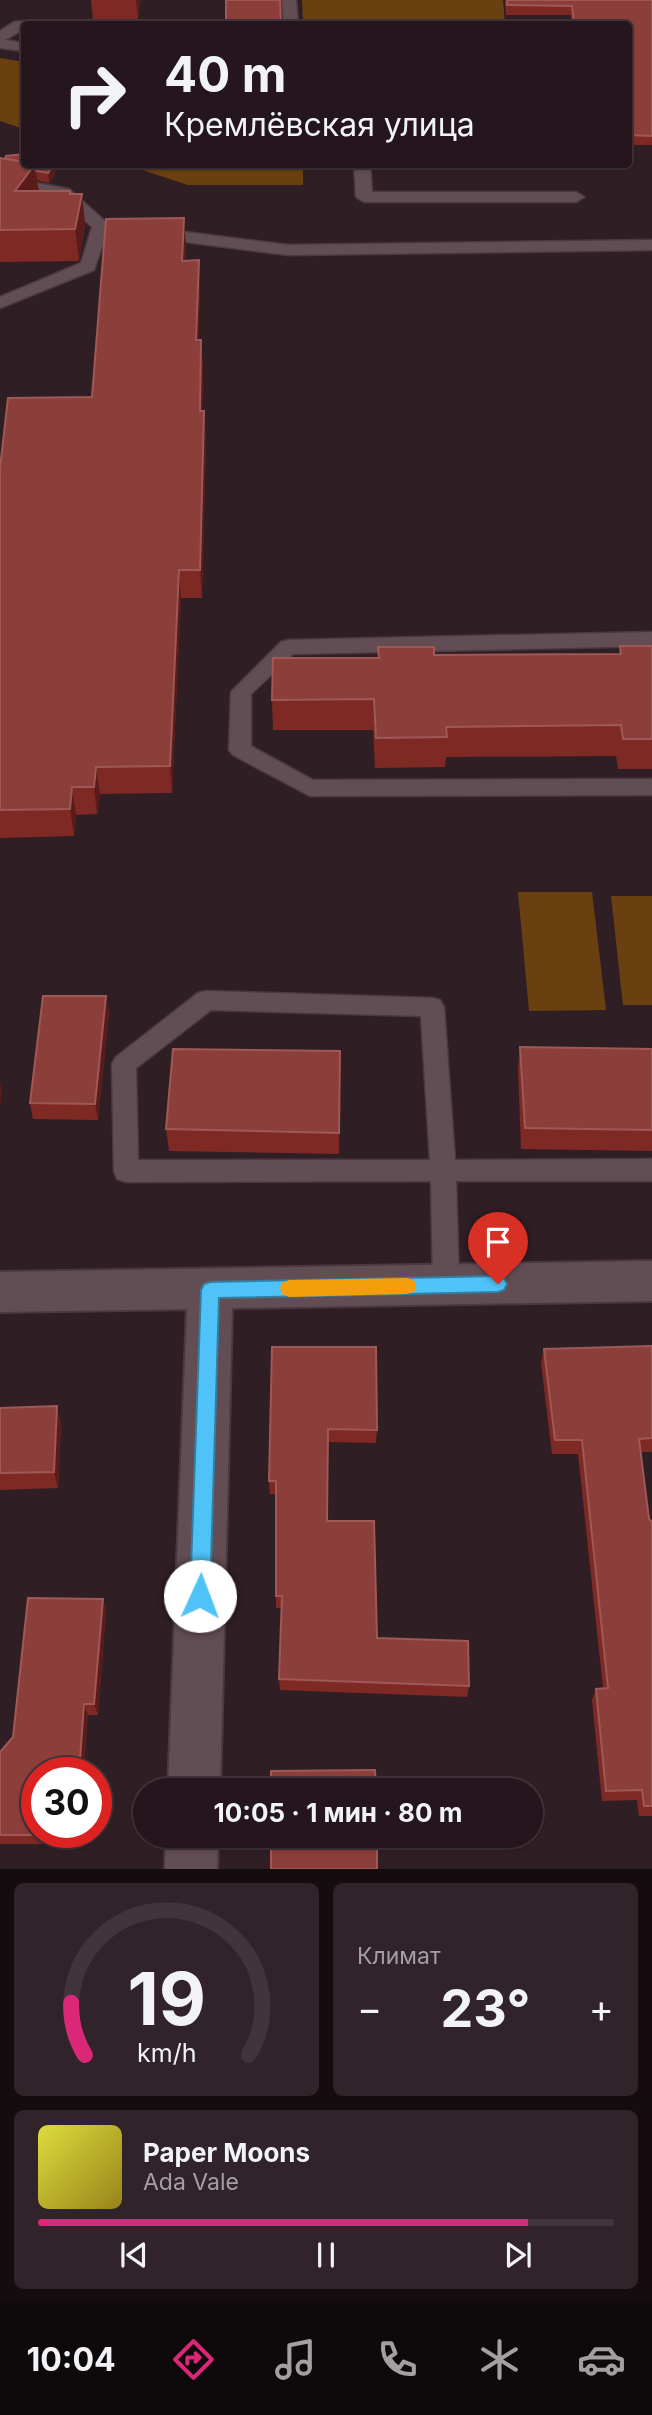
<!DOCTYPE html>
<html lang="ru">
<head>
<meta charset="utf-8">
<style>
  body { margin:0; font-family:Inter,sans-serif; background:#302329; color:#f1f3f6; height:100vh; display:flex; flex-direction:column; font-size:26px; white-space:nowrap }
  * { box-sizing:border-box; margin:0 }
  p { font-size:23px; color:#a39fa3 }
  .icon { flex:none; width:38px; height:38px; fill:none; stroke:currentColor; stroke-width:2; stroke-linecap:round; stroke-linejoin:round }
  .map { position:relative; height:1869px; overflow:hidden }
  .sheet { display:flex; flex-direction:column; gap:14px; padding:14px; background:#140c0f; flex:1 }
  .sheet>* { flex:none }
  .top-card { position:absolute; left:21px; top:21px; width:611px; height:147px; border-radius:7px; box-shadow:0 2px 5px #0004,0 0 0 2px #41353b; background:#24161c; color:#f1f3f6; overflow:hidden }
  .speed { position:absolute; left:21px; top:1757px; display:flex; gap:14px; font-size:35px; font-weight:700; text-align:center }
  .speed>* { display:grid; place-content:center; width:91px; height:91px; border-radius:50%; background:#24161c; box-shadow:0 2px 5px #0004,0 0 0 2px #41353b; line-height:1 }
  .speed .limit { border:10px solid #d22; background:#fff; color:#111 }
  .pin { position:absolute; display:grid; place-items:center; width:60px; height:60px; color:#fff; margin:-72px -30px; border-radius:50% 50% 50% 0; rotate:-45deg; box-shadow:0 0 7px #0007 }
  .pin .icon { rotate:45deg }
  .me { position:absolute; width:77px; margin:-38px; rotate:2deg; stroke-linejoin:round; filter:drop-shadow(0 0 5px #0008) }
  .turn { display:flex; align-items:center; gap:24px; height:147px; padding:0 28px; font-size:32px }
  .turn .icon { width:91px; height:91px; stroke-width:2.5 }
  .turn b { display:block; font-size:49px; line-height:60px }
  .big { font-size:52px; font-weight:700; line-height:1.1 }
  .sheet .tile { flex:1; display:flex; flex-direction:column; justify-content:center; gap:10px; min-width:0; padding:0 24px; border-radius:10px; background:#302329 }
  .sheet .dial { align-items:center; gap:0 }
  .dial svg { height:182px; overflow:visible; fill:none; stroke:#41353b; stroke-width:7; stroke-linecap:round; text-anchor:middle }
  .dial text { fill:#f1f3f6; stroke:none }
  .song { display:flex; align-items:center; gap:21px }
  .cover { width:84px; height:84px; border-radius:10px; background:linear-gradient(135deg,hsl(60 70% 55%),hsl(50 70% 35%)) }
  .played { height:7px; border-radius:4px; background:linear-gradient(90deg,#db2777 85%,#41353b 85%) }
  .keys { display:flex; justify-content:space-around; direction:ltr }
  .heat { display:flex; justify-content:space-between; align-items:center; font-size:38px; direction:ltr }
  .sheet .tiles { flex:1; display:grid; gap:14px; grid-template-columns:1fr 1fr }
  .tile:last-child { grid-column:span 2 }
  .trip { position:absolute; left:133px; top:1778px; width:410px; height:70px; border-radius:35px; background:#24161c; box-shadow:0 2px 5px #0004,0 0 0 2px #41353b; font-weight:700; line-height:70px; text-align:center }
  .tab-bar { display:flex; height:112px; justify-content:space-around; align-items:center; background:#0e090b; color:#a39fa3 }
  .tab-bar .icon { width:49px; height:49px }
  .tab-bar .selected { color:#db2777 }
  .tab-bar b { font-size:32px; color:#f1f3f6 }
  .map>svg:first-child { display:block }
  .green { fill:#6a4010 }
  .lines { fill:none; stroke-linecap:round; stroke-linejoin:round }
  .lane-casing { stroke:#4a3a40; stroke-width:3 }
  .street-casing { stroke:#4a3a40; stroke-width:4 }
  .lane { fill:#634d55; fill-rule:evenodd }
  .street { fill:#634d55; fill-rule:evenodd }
  .wall { fill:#7f2924 }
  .shaded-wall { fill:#5a1c1b }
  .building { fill:#8c3e3a; stroke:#9e5957; stroke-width:2 }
  .route { fill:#4fc3f7; stroke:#337fa1; stroke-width:2 }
  .slow { fill:#f59e0b }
</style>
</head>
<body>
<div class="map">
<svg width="652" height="1869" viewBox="0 0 652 1869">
  <rect width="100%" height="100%" fill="#301e25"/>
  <g class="green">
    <path d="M302 0H503L505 24H303Z"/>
    <path d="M0 58 24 62V129L0 121Z"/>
    <path d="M127 165H303V185H188Z"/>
    <path d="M518 892H592L606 1010 529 1011Z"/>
    <path d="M611 896H652V1005H623Z"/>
  </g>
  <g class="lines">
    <defs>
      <g id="lane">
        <path d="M282 0H296L298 24H284Z"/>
        <path d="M24 21 31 24H24V29L5 40 24 43V51L0 48V31L14 22Z"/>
        <path d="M354 164H370L372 192H576L584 197 576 202H364L356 197Z"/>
        <path d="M0 176 69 189 106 222 288 245 652 240V250L288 255 107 232 94 270 0 308V297L81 263 92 227 58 196 0 186Z"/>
        <path d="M652 632V646L293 654 251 694V746L313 780 652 779V795L310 796 233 755 229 750 231 692 281 642 288 640Z"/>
        <path d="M206 991 432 998 440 1000 444 1007 455 1160 652 1159V1181H456L459 1285 455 1293 446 1297 437 1293 433 1285 431 1181 126 1182 117 1179 114 1171 112 1064 116 1057 198 993ZM211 1010 421 1016 430 1160H138L136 1068Z"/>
      </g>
      <g id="street">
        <path d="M652 1261V1301L232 1308 220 1790H168L187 1309 0 1312V1272Z"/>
        <path d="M166 1836H218L217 1869H165Z"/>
      </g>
    </defs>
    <use href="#lane" class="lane-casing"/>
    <use href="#street" class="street-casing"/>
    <use href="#lane" class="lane"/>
    <use href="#street" class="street"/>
  </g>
  <g class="wall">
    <path d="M91 0H140L138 19 93 20Z"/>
    <path d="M505 0H652V145H628V24H572L571 15H506Z"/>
    <path d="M0 158 24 164H55L56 172 49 183 37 180 39 191 71 194H82L85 225 79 261 0 262Z"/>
    <path d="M186 246 185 261 200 288 198 340H201L203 368 202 411H204L206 439 202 598H181L172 793 100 794 97 814 76 815 74 836 0 838V468L92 397Z"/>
    <path d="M620 646H652V769H618L616 756 446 757 445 767 375 768 373 730H273L272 700 378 658V647L434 655 619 654Z"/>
    <path d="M106 996 109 1013 98 1120 33 1119 30 1103Z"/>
    <path d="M520 1047 652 1049V1151L521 1149 518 1068Z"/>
    <path d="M340 1051 339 1154 169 1151 166 1129Z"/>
    <path d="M652 1346V1452H641L649 1519 652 1522V1816H639L637 1800 602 1801 592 1700 596 1689 603 1688 578 1454H552L541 1363 544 1349Z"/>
    <path d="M272 1347 377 1430 376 1443 328 1442 327 1521 377 1638 469 1686 467 1697 280 1690 279 1679 282 1608H276V1494H270L269 1481Z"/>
    <path d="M0 1408 61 1423 58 1488 0 1490Z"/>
    <path d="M103 1599 106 1611 98 1715H88L37 1832H79L78 1844H0V1752L13 1737Z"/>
  </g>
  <g class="shaded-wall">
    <path d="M136 0H140L138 19Z"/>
    <path d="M35 164 39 195 15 191Z"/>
    <path d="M54 164H55L56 172 49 183 48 173Z"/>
    <path d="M82 194 85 225 79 261 75 229Z"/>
    <path d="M184 218 186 246 184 289 182 261Z"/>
    <path d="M199 260 200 288 198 368 196 340Z"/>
    <path d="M201 340 203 368 202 439 200 411Z"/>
    <path d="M204 411 206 439 202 598 200 570Z"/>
    <path d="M179 570 181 598 172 793 170 766Z"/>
    <path d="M96 767 100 794 97 814 94 787Z"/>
    <path d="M72 787 76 815 74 836 70 809Z"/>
    <path d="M106 996 109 1013 98 1120 95 1104Z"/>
    <path d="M0 1082 2 1090 0 1108Z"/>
    <path d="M57 1406 61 1423 58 1488 54 1472Z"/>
    <path d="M103 1599 106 1611 98 1715 94 1704Z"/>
    <path d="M84 1704 88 1715 84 1773H79Z"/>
    <path d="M75 1832H79L78 1844 75 1835Z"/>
  </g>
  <g class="building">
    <path d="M226 0H280L281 24H226Z"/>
    <path d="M507 0H652V136L628 135V24H574L572 6 507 5Z"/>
    <path d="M24 154V162L5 159 6 156Z"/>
    <path d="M0 158 24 162V164H35L15 191H70V194H82L75 229 0 230Z"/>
    <path d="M35 164H54L48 173 36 171Z"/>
    <path d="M184 218 182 261 199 260 196 340H201L200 411H204L200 570H179L170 766 96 767 94 787H72L70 809 0 810V468L8 398 92 397 106 219Z"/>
    <path d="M620 646H652V739H623L621 725 446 727 447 737 376 738 374 699 272 700 273 658H379L378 647H434V655L621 654Z"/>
    <path d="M43 996H106L95 1104 30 1103Z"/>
    <path d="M520 1047 652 1049V1130L525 1128Z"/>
    <path d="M173 1049 340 1051 339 1133 166 1129Z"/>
    <path d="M652 1346V1438L639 1439 649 1519 652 1522V1806H644L642 1790 606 1791 596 1689 608 1688 582 1440H555L544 1349Z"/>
    <path d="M272 1347H376L377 1430 328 1429 327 1521H374L377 1638 468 1641 469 1686 279 1679 282 1596H276V1481H269Z"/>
    <path d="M57 1406 54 1472 0 1473V1408Z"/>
    <path d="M28 1598 103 1599 94 1704H84L79 1773H37V1832H75V1835H0V1752L13 1737Z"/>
    <path d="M375 1770 376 1790H271V1771Z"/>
    <rect x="271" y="1836" width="106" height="33"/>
  </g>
  <path class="route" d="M498 1276 504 1278 507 1284 504 1290 498 1292 219 1298 210 1596 207 1603 200 1606 193 1603 190 1596 201 1290 204 1284 211 1282Z"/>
  <path class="slow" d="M407 1278 414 1280 416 1286 414 1292 407 1294 289 1297 282 1294 280 1288 282 1283 289 1280Z"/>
</svg>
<div class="speed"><div class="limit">30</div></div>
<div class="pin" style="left:498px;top:1284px;background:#d93025"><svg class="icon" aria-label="arrive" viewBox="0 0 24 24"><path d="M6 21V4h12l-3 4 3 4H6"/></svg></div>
<svg class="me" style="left:200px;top:1596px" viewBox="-20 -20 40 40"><circle r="19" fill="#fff"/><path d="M0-13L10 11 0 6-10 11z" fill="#4fc3f7"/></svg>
<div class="trip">10:05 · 1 мин · 80 m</div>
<div class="top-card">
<div class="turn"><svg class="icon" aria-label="right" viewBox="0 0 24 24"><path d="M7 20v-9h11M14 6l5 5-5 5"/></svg><div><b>40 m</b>Кремлёвская улица</div></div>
</div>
</div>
<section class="sheet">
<div class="tiles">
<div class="tile dial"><svg viewBox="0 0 100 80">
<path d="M14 69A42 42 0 1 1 86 69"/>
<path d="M14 69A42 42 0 0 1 8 46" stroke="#db2777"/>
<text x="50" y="56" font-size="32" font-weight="700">19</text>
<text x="50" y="72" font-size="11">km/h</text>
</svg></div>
<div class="tile"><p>Климат</p>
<div class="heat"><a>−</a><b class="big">23°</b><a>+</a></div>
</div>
<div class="tile">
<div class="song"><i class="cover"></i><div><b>Paper Moons</b><p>Ada Vale</p></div></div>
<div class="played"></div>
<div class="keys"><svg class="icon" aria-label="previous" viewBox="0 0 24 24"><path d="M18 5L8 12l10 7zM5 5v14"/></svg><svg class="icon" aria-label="pause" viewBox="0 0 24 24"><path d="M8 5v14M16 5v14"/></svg><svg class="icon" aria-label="next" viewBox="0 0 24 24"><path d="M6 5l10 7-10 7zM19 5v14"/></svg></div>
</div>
</div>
</section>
<nav class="tab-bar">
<b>10:04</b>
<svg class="icon selected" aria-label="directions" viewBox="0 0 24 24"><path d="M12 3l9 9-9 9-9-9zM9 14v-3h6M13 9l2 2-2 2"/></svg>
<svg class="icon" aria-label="music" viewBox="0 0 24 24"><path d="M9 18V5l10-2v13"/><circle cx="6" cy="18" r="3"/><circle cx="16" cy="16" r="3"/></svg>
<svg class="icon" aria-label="phone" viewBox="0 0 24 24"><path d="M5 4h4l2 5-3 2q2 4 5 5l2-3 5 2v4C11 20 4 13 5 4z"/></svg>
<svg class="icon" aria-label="climate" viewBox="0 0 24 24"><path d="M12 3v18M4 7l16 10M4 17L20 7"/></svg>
<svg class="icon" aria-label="car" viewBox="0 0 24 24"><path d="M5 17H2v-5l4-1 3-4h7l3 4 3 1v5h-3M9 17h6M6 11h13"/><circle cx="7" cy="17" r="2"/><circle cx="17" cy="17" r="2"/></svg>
</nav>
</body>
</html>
